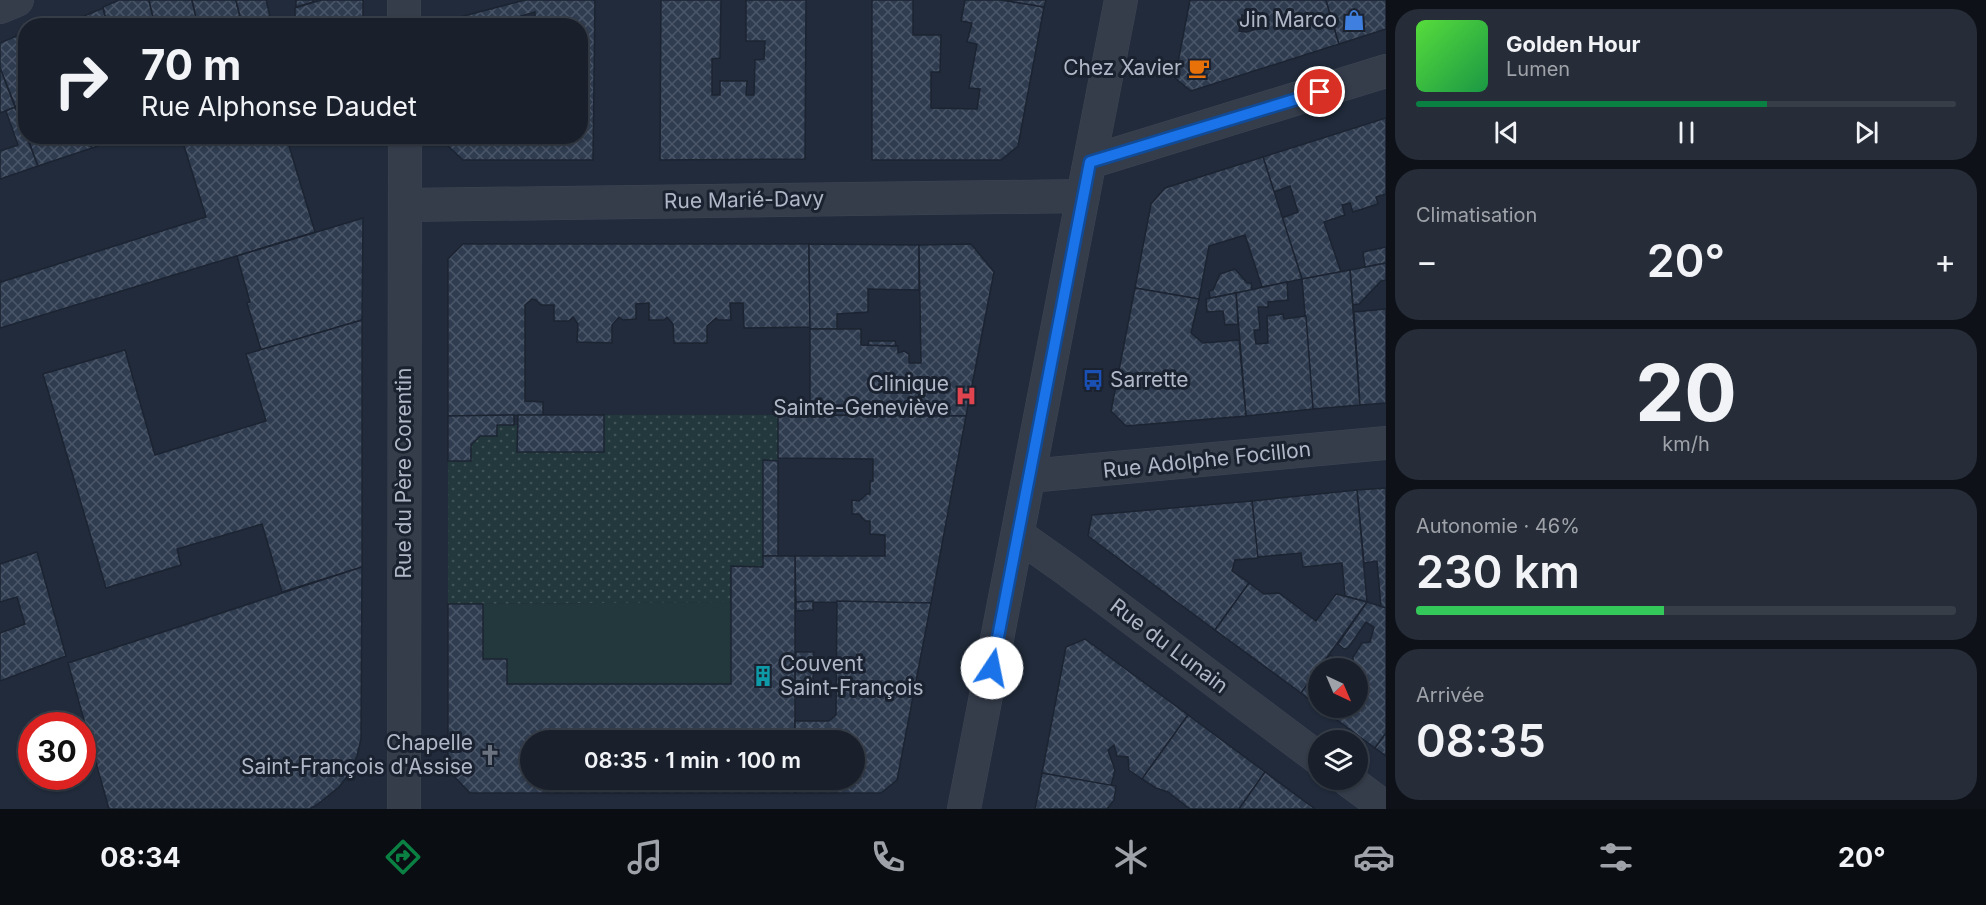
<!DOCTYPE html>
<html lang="fr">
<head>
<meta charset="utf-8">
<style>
  body { margin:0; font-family:Inter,sans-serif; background:#262d38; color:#f1f3f6; height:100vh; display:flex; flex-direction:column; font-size:22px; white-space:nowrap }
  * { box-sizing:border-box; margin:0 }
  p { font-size:20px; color:#9fa3a9 }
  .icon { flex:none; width:33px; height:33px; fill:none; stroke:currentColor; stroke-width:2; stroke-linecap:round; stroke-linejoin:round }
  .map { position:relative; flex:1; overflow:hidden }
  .details { display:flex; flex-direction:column; gap:9px; padding:9px; background:#0e1218; width:600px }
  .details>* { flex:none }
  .hud { position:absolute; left:18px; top:18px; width:570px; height:126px; border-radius:24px; box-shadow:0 2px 4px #0004,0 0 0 2px #373e48; background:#19202c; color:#f1f3f6; overflow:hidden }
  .needle { width:39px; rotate:136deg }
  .fabs { position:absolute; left:1308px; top:658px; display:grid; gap:12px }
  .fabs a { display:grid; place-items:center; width:60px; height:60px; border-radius:50%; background:#19202c; box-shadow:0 2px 4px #0004,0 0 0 2px #373e48; font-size:30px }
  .speed { position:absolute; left:18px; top:712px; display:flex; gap:12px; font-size:30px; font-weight:700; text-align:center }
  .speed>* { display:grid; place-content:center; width:78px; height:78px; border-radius:50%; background:#19202c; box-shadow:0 2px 4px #0004,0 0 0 2px #373e48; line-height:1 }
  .speed .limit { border:9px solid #d22; background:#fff; color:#111 }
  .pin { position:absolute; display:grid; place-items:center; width:51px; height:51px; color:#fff; margin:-26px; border:3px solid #fff; border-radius:50%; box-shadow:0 2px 6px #0007 }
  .me { position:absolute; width:66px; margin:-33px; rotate:11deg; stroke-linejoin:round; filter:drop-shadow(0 0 4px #0008) }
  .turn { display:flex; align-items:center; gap:21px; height:126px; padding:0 24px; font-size:27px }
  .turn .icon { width:78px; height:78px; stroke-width:2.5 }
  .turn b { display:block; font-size:42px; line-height:51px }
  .big { font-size:45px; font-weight:600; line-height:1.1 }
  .details .widget { flex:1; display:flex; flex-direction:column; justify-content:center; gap:9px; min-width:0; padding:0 21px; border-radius:24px; background:#262d38 }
  .details .dial { align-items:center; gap:0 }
  .dial b { font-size:78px; line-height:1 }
  .song { display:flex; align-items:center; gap:18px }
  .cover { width:72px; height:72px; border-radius:9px; background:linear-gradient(135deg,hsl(110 70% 55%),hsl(140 70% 35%)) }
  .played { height:6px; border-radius:3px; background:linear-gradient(90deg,#0b8043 65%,#373e48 65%) }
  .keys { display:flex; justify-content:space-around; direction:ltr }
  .heat { display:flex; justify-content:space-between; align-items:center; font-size:33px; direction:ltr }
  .charge { height:9px; border-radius:4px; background:linear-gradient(90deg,#34c759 46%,#373e48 0) }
  .trip { position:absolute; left:520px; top:730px; width:345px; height:60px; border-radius:30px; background:#19202c; box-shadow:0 2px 4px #0004,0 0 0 2px #373e48; font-weight:600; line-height:60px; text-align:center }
  .tab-bar { display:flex; height:96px; justify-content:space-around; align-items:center; background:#0a0d12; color:#9fa3a9 }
  .tab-bar .icon { width:42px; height:42px }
  .tab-bar .selected { color:#0b8043 }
  .tab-bar b { font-size:27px; color:#f1f3f6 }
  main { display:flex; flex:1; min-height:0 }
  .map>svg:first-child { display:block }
  .grass { fill:#23383c }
  .park { fill:url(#park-dots) }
  .building { fill:url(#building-cross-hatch); stroke:#1c2432; stroke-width:1.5; fill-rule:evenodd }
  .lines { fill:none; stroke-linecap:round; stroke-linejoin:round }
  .street-casing { stroke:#3e4654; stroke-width:34 }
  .street { stroke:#353d4b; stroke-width:33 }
  .route-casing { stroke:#114b97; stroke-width:15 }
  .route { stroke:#1a73e8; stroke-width:10 }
  .labels { text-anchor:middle; stroke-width:6; stroke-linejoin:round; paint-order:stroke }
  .poi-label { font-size:21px; fill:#b0b8c7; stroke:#1a2230; text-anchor:end }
  .street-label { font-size:21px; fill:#b0b8c7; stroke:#1a2230 }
</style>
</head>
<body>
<main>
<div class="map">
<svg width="1386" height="809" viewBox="0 0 1386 809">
  <defs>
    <pattern id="park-dots" width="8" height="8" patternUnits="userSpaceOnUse" patternTransform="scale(1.5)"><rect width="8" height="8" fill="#23383c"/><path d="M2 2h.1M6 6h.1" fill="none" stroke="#405357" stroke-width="1.8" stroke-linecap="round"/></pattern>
    <pattern id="building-cross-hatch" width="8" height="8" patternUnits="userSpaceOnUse" patternTransform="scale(1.5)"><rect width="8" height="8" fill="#2f3c50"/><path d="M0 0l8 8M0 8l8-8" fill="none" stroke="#4b5668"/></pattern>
  </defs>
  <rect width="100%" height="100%" fill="#212b3b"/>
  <path class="grass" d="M731 602V684H507L506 659H483V604Z"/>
  <path class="park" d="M604 415H778V461H763V567L731 566V602L448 604V461H471V445L480 436H497V425H517V452H603Z"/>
  <g class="building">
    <path d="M119 0H149L155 26H107L103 7Z"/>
    <path d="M149 0H192L198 26H189V24L155 26Z"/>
    <path d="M192 0H236L242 26H198Z"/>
    <path d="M236 0H266L270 16 242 24Z"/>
    <path d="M296 0H313V2L296 7Z"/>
    <path d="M321 0H363V26H295V8Z"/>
    <path d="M525 0H595L593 160H463L447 145V136H580V26H535V12L510 19V26H448V20Z"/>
    <path d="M661 0H721L720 58 712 59V95H720V81H747L746 95H754L755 60 764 59 765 41H746V0H806L805 159 660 160Z"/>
    <path d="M872 0H913V35H941L940 72H931V108L977 109 980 89 969 88 977 44 967 42 972 23 961 21 965 0H1002L1044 7 1018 146 1001 160H872Z"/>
    <path d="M1002 0H1046L1044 7Z"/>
    <path d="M1190 0H1326L1339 44 1191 91 1175 78ZM1242 15 1253 18 1257 29 1246 32 1239 31Z"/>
    <path d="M1326 0H1386V29L1339 44Z"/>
    <path d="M103 8 107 26H60L89 14Z"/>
    <path d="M26 32V128H24L0 68V43Z"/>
    <path d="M0 68 15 107 0 113Z"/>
    <path d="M15 107 38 166 0 179V151L18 145 6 111Z"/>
    <path d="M1386 118V194L1376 197 1378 204 1353 212 1350 203 1342 205 1345 215 1324 222 1341 272 1302 279 1282 218 1298 212 1290 186 1274 192 1263 157Z"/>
    <path d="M27 136H88L92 148 38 166Z"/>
    <path d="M88 136H126L92 148Z"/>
    <path d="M181 136H286L315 232 0 328V280L1 282 206 217Z"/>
    <path d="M1263 157 1302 279 1262 287 1245 235 1209 246 1199 299 1135 288 1151 204 1165 188Z"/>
    <path d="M363 218 362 320 261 350 247 303 250 302 237 256Z"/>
    <path d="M463 244H809L810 327 744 328 743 303H730L731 320H718L716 318 707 326V343H674L673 324 667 317 664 320H649V303L636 304V319L623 320 619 317 612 325V343L577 342 578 324 573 317 569 321H554V305H541L536 300 532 299 525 305V401L543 402V415L448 416V259Z"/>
    <path d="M809 244 919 245V290L868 289V312L837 314V329H810Z"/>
    <path d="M971 244 994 272 966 416 810 415V329H861V345L898 346V353L904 351 909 354V363H921L919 245Z"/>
    <path d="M1386 247V263L1365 267 1363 252Z"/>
    <path d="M1386 263V280L1381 281 1359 304 1353 305 1350 270Z"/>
    <path d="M1235 269 1247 283H1251L1252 290 1210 298 1209 291 1213 290 1220 274Z"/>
    <path d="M1350 270 1360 405 1313 409 1302 279Z"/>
    <path d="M1287 282 1288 300 1268 302V307H1258L1260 330H1254L1256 344 1268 343 1267 316 1283 314 1284 319 1306 316 1313 409 1246 416 1236 293Z"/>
    <path d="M1135 288 1199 299 1191 333 1203 343 1239 340 1246 416 1126 426 1111 411Z"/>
    <path d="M1236 293 1238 324 1225 325 1223 311 1207 312 1206 299Z"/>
    <path d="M1386 309V403L1360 405 1354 312Z"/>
    <path d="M362 320V567L282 592 262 524 177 549 181 565 106 588 43 374 125 350 155 455 266 421 246 354Z"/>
    <path d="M869 341H895L896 346 868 345Z"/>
    <path d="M514 415V425H497V436H480L471 445V461H448V416Z"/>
    <path d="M518 415H604V452H517Z"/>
    <path d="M778 415 966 416 931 603 796 602 795 556H885V535L870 534V521H865L859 514H852V500L859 501 867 494H870V481H873V459L778 458Z"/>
    <path d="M763 460 778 461V556H763Z"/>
    <path d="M1386 488V608L1381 607 1377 561 1364 563 1357 490Z"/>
    <path d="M1357 490 1367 602 1345 596 1342 563 1303 567 1301 553 1257 557 1252 501Z"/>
    <path d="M1252 501 1258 558 1235 560 1232 571 1249 583 1215 630 1088 536 1092 515Z"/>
    <path d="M37 552 66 656 0 681V633L25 624 17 597 0 602V564Z"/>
    <path d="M763 556H795V741H531V780H795V793H470L448 770V604H483V659H507V684H731V566L763 567Z"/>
    <path d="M362 567 361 739 357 756 349 774 339 787 318 804 310 809H109L68 663Z"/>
    <path d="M1249 583 1264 594 1279 593 1316 621 1336 594 1367 602 1301 693 1215 630Z"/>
    <path d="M813 601V610L796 611V602Z"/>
    <path d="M837 601 931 603 897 780 881 793H795V780H855V741H795V721H829L836 715Z"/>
    <path d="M1367 602 1386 608V733L1375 748 1321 708H1358V669H1319L1330 655 1344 665 1348 661H1353V657L1362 643 1370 642 1374 627 1366 622 1348 648 1344 649 1338 644Z"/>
    <path d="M1085 639 1188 715 1142 779 1129 770 1128 757 1117 756 1114 745 1108 750 1115 770 1111 786 1042 773 1066 647Z"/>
    <path d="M796 652H814L813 681H795Z"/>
    <path d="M1318 670V706L1301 693Z"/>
    <path d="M1188 715 1265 772 1239 809H1190L1168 792 1156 788 1142 779Z"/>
    <path d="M1386 733V756L1375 748Z"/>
    <path d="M1265 772 1315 809H1239Z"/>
    <path d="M1042 773 1116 786 1114 800 1107 809H1035Z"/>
  </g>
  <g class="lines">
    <defs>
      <g id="street">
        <path d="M404 0V26"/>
        <path d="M0 7 17 0"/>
        <path d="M1090 162 1386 71"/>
        <path d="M406 205 1083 196"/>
        <path d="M1029 476 1386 443"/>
        <path d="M1018 535 1066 569 1318 758"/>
        <path d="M1348 780 1386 808"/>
        <path d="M404 809 405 136"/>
        <path d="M964 809 1121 0"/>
      </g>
    </defs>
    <use href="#street" class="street-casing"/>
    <use href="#street" class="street"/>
  </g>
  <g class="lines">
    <defs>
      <path id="route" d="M992 668 1090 162 1320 92"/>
    </defs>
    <use href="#route" class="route-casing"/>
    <use href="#route" class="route"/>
  </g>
  <defs>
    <symbol id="shop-bare" viewBox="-9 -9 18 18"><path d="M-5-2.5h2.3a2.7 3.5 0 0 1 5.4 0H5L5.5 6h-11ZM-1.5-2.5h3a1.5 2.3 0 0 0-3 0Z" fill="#3f7fe0" stroke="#1a2230" stroke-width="2.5" paint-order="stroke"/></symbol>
    <symbol id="cafe-bare" viewBox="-9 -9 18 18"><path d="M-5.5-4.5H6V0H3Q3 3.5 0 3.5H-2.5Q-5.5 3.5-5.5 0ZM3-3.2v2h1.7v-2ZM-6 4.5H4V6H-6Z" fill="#e8710a" stroke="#1a2230" stroke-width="2.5" paint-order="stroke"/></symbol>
    <symbol id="bus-bare" viewBox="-9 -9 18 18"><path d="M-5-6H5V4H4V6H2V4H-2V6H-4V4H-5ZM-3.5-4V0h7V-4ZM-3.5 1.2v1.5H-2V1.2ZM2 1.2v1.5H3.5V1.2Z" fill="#1a4fb4" stroke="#1a2230" stroke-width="2.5" paint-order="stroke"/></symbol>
    <symbol id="hospital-bare" viewBox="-9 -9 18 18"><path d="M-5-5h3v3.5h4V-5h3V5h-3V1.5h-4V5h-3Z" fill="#e0444e" stroke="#1a2230" stroke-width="2.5" paint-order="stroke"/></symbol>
    <symbol id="building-bare" viewBox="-9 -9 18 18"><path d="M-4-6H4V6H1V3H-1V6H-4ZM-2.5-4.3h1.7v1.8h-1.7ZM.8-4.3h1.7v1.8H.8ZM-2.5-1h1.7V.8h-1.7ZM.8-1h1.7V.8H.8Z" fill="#0f9aa8" stroke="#1a2230" stroke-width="2.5" paint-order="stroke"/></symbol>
    <symbol id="church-bare" viewBox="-9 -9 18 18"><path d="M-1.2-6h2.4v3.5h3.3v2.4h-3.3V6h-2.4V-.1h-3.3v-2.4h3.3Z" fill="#6b7280" stroke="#1a2230" stroke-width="2.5" paint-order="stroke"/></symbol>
  </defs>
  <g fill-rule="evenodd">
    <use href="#shop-bare" x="1339" y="5" width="30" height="30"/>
    <use href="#cafe-bare" x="1184" y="53" width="30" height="30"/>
    <use href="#bus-bare" x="1078" y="365" width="30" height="30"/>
    <use href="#hospital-bare" x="951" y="381" width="30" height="30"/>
    <use href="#building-bare" x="748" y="661" width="30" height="30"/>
    <use href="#church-bare" x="475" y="740" width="30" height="30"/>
  </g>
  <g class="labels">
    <g class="poi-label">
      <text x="1337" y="27">Jin Marco</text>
      <text x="1182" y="75">Chez Xavier</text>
      <text x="1110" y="387" text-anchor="start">Sarrette</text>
      <text x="949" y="391">Clinique<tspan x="949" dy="24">Sainte-Geneviève</tspan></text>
      <text x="780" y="671" text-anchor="start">Couvent<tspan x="780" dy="24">Saint-François</tspan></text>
      <text x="473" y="750">Chapelle<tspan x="473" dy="24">Saint-François d'Assise</tspan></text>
    </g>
    <g class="street-label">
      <text transform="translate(744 200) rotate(-1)" y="7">Rue Marié-Davy</text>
      <text transform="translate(1207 460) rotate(-6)" y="7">Rue Adolphe Focillon</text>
      <text transform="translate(404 473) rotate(-90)" y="7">Rue du Père Corentin</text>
      <text transform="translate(1169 646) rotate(37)" y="7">Rue du Lunain</text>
    </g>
  </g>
</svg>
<div class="fabs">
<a><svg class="needle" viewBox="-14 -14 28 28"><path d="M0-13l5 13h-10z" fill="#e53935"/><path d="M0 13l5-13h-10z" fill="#9fa3a9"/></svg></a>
<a><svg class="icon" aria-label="layers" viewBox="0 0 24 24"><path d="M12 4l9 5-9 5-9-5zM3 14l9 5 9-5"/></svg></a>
</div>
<div class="speed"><div class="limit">30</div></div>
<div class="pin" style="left:1320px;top:92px;background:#d93025"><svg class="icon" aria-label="arrive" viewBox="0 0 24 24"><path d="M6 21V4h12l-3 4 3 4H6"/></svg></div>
<svg class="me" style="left:992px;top:668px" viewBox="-20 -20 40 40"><circle r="19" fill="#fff"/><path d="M0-13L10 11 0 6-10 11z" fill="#1a73e8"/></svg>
<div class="trip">08:35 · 1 min · 100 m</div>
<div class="hud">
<div class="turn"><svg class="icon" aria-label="right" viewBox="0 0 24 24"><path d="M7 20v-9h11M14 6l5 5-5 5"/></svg><div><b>70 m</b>Rue Alphonse Daudet</div></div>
</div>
</div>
<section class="details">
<div class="widget">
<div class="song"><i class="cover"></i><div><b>Golden Hour</b><p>Lumen</p></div></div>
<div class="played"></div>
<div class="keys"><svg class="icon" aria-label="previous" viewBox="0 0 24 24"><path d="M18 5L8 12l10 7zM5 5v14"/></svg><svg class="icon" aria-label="pause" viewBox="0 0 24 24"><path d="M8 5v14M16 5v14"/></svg><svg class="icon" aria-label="next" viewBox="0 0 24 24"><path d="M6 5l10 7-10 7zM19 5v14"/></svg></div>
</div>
<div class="widget"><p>Climatisation</p>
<div class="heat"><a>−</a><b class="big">20°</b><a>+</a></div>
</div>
<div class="widget dial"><b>20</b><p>km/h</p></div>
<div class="widget"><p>Autonomie · 46%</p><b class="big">230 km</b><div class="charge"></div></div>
<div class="widget"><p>Arrivée</p><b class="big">08:35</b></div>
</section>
</main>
<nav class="tab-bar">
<b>08:34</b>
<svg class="icon selected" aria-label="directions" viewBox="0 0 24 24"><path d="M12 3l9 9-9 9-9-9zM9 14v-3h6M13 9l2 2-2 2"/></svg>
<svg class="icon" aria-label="music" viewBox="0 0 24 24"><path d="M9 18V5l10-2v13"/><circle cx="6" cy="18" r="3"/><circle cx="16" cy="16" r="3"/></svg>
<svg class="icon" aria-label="phone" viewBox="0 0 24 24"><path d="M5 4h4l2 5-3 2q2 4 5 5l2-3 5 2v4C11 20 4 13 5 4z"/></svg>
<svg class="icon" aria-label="climate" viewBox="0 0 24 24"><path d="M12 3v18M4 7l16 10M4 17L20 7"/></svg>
<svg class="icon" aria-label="car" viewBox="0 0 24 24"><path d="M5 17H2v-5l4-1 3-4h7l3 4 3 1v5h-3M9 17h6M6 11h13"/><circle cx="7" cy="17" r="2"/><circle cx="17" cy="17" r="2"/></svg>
<svg class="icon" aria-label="filters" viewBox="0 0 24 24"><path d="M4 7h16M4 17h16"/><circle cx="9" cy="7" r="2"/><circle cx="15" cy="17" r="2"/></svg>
<b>20°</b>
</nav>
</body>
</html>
